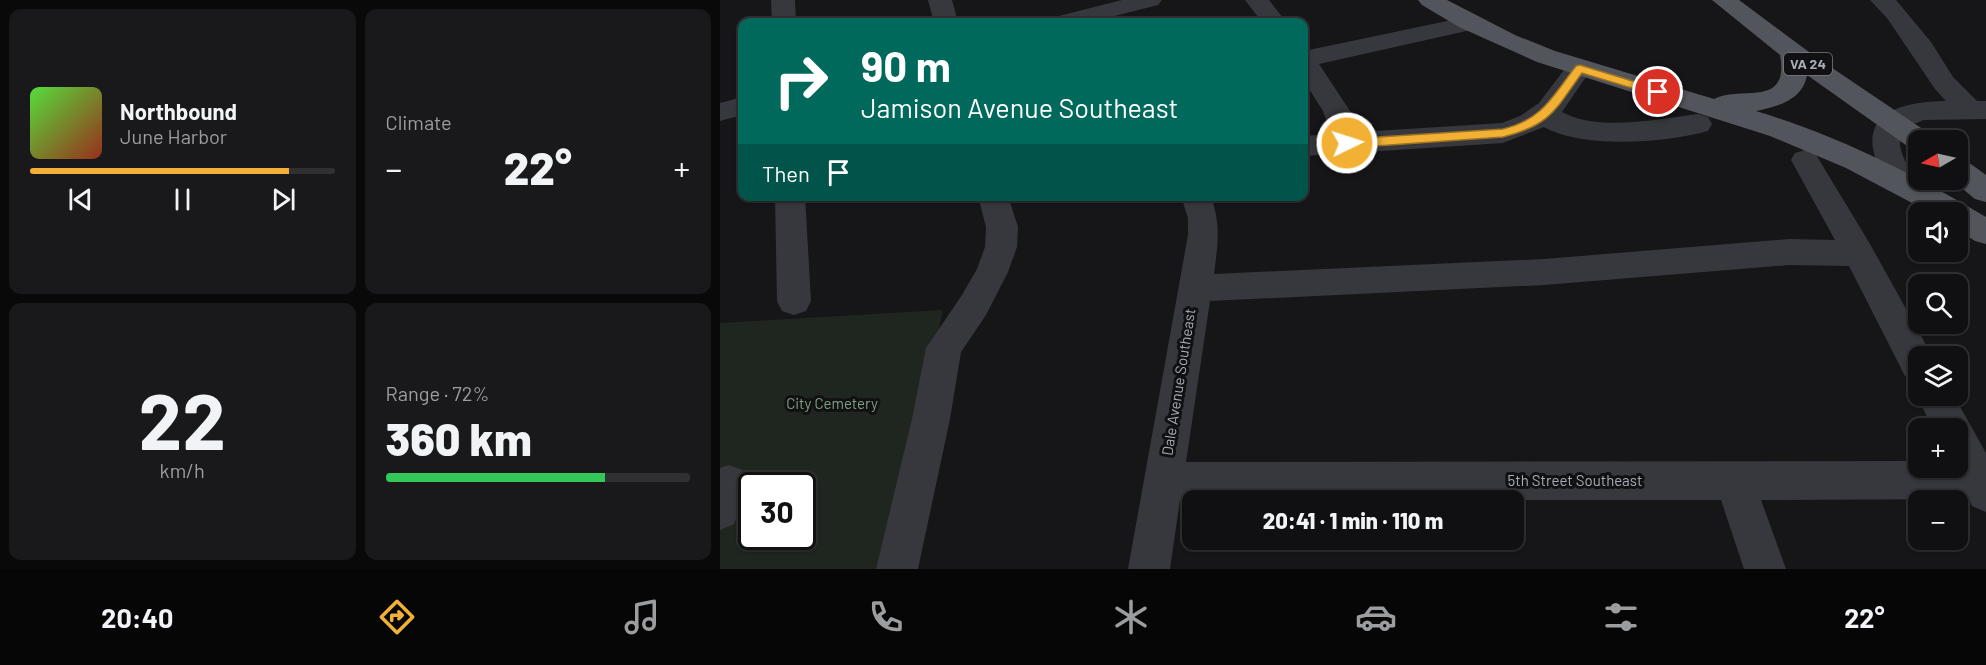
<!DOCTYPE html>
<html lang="en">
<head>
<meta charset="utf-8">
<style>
  body { margin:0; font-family:Barlow,sans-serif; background:#19191b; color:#f1f3f6; height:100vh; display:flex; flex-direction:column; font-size:22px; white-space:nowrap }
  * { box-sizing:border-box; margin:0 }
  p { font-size:20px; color:#9c9d9f }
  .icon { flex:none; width:33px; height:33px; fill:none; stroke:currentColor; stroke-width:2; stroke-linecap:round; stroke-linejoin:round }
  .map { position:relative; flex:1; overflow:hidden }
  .details { display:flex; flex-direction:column; gap:9px; padding:9px; background:#09090a; width:720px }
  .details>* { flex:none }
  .hud { position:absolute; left:18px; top:18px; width:570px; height:183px; border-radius:12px; box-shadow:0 2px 4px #0004,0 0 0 2px #303032; background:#00695c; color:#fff; overflow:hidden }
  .needle { width:39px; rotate:261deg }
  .buttons { position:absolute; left:1188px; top:130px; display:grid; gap:12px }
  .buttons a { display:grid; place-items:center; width:60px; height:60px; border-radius:12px; background:#101012; box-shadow:0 2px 4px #0004,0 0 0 2px #303032; font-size:30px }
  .speed { position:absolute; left:18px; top:472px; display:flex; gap:12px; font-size:30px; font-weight:700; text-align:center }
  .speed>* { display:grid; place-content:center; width:78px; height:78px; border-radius:50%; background:#101012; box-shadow:0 2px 4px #0004,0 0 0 2px #303032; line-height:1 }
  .speed .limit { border:3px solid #111; border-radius:9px; background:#fff; color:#111 }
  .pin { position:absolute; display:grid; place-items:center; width:51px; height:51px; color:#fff; margin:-26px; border:3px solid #fff; border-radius:50%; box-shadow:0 2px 6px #0007 }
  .me { position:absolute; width:66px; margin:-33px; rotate:86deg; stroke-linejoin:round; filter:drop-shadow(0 0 4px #0008) }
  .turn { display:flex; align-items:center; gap:21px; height:126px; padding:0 24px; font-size:27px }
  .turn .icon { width:78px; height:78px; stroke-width:2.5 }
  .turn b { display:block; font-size:42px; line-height:51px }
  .then { display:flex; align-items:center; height:57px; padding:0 24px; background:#0003; gap:12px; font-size:22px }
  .big { font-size:45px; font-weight:800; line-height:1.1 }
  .details .tile { flex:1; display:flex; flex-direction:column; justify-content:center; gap:9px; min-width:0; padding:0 21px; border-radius:12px; background:#19191b }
  .details .dial { align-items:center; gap:0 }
  .dial b { font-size:78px; line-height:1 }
  .song { display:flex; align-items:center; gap:18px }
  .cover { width:72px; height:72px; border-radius:9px; background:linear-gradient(135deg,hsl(110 70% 55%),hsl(10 70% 35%)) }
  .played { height:6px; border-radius:3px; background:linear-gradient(90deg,#f2b134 85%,#303032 85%) }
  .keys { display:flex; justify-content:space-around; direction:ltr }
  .heat { display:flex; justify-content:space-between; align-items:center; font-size:33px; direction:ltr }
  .charge { height:9px; border-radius:4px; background:linear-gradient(90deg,#34c759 72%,#303032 0) }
  .details .tiles { flex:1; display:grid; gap:9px; grid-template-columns:repeat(2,1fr) }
  .trip { position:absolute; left:462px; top:490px; width:342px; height:60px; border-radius:12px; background:#101012; box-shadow:0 2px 4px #0004,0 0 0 2px #303032; font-weight:800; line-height:60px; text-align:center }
  .tab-bar { display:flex; height:96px; justify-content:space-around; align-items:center; background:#060607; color:#9c9d9f }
  .tab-bar .icon { width:42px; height:42px }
  .tab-bar .on { color:#f2b134 }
  .tab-bar b { font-size:27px; color:#f1f3f6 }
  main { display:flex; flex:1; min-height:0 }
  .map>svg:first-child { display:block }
  .green { fill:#1e261f; fill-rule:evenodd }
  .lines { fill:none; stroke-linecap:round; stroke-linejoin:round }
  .minor { fill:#37383d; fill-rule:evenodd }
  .major { fill:#53555c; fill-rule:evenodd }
  .route { fill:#f2b134; stroke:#9d7322; stroke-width:1.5 }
  .labels { text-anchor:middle; stroke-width:6; stroke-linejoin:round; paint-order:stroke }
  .shield { fill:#111113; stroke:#7b7e86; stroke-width:1.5 }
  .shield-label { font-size:14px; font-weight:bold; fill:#a8adb8 }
  .street-label { font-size:15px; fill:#a8adb8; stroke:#111113 }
  .park-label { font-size:15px; fill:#7fa381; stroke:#111113 }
</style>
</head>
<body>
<main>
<section class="details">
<div class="tiles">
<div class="tile">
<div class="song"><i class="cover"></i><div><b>Northbound</b><p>June Harbor</p></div></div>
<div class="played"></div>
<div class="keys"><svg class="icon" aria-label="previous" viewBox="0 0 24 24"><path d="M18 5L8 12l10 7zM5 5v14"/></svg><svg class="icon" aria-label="pause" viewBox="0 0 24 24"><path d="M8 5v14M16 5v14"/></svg><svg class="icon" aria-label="next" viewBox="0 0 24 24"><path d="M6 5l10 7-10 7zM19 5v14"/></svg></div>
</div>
<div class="tile"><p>Climate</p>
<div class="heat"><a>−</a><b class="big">22°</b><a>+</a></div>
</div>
<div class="tile dial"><b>22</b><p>km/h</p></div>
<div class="tile"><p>Range · 72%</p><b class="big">360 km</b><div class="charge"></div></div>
</div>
</section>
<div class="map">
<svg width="1266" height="569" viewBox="0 0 1266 569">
  <rect width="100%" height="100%" fill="#161618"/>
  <path class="green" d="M223 310 166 569H0V323ZM32 486H82V537H32Z"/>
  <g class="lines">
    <g class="minor">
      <path d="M51 0H75L76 22H52Z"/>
      <path d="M208 0H232L238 22H214Z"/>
      <path d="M402 0H442L438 5 371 22H332L335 17Z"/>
      <path d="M525 0H549L566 22H542Z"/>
      <path d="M1150 0H1176L1211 42 1233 77 1257 101H1266V119L1204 120 1186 127C1170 145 1190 168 1199 184L1195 192 1184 195 1173 192C1131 129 1156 102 1226 101L1215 89 1167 18Z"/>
      <path d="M751 16 760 18 763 23 760 28 599 64 630 111 639 132 782 123 800 116 819 103 850 62 859 60 868 62 872 68 842 112C878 132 938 119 978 114L988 117 992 124 988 131C946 143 863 149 824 127L783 143 584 156V136L611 134 603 111 584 81V51Z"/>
      <path d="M22 97V115L0 121V103Z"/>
      <path d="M1085 150 1095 153 1150 244 1211 354 1212 357H1198V381L1185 376 1129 266 1069 265 824 285 490 301 466 462 1198 461V468H1238V429H1213L1197 396 1198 392V396H1234L1266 453V512L1252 506 1249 499 1041 500 1066 569H1024L1001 500H460L450 569H408L468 235V218L461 196H491C501 226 498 243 494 274L824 259 1069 239 1115 240 1071 160 1075 153Z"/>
      <path d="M55 196H85L91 301 86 311 74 315 62 311 57 301Z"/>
      <path d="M258 196H288L298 227 297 247 288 272 266 315 241 352 230 419 198 569H156L192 419 206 348 242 295 257 269 265 247 266 227Z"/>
      <path d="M9 465 23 470 29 484 14 524 0 530V468Z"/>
    </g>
    <g class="major">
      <path d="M698 0H727L795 35 835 51 994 99C1020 85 1070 109 1060 55L992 0H1019L1093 55 1210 134 1214 141H1198V151L1190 148 1087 75C1083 100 1057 107 1036 111 1119 136 1194 174 1266 217V244L1255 241 1238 230V213H1211L1126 168 1050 136 817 62 739 27 702 5Z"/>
      <path d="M1238 158 1248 162 1266 175V202L1255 199 1232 180H1238Z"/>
    </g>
  </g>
  <path class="route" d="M860 65 942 90 944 92 938 96 862 73C835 110 831 125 783 137L627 148 621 143 627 139 783 129C823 119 832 97 856 66Z"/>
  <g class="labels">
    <rect class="shield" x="1064" y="53" width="48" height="22" rx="4.5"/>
    <g class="shield-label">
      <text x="1088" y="69">VA 24</text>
    </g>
    <g class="street-label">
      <text transform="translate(459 382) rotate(-81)" y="5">Dale Avenue Southeast</text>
      <text x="855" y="486">5th Street Southeast</text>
    </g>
    <g class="park-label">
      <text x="112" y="409">City Cemetery</text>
    </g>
  </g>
</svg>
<div class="buttons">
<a><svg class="needle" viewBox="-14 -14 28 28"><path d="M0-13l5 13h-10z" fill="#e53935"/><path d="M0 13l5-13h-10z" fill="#9c9d9f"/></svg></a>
<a><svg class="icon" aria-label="sound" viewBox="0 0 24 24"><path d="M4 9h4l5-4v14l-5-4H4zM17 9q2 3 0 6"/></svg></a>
<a><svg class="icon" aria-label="search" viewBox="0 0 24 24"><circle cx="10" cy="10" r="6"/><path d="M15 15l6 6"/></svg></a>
<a><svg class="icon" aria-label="layers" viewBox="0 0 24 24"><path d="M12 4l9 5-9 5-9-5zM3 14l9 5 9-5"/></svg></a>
<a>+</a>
<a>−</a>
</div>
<div class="speed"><div class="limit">30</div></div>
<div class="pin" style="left:938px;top:92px;background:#d93025"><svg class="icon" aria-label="arrive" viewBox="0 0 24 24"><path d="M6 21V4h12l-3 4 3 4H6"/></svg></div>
<svg class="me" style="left:627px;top:143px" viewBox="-20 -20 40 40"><circle r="17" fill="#f2b134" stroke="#fff" stroke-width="3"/><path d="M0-11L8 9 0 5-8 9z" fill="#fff"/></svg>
<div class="trip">20:41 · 1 min · 110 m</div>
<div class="hud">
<div class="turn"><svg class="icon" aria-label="right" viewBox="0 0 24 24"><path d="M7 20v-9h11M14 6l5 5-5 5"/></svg><div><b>90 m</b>Jamison Avenue Southeast</div></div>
<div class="then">Then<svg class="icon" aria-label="arrive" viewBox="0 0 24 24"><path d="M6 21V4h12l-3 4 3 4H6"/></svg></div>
</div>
</div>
</main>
<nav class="tab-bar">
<b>20:40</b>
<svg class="icon on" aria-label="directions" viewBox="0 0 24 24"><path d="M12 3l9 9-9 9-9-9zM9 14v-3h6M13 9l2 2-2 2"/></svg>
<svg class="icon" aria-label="music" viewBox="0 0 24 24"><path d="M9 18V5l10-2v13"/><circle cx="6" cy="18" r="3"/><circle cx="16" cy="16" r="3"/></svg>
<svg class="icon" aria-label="phone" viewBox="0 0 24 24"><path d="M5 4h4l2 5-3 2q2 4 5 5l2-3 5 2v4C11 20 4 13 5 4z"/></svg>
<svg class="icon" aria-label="climate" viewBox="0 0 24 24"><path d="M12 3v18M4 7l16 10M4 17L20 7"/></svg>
<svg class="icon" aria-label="car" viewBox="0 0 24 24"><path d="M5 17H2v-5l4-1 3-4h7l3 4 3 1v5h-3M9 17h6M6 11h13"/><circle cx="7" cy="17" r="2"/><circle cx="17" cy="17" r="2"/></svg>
<svg class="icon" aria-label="filters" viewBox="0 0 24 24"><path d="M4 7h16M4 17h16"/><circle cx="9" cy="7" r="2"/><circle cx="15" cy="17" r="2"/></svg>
<b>22°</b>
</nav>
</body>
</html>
